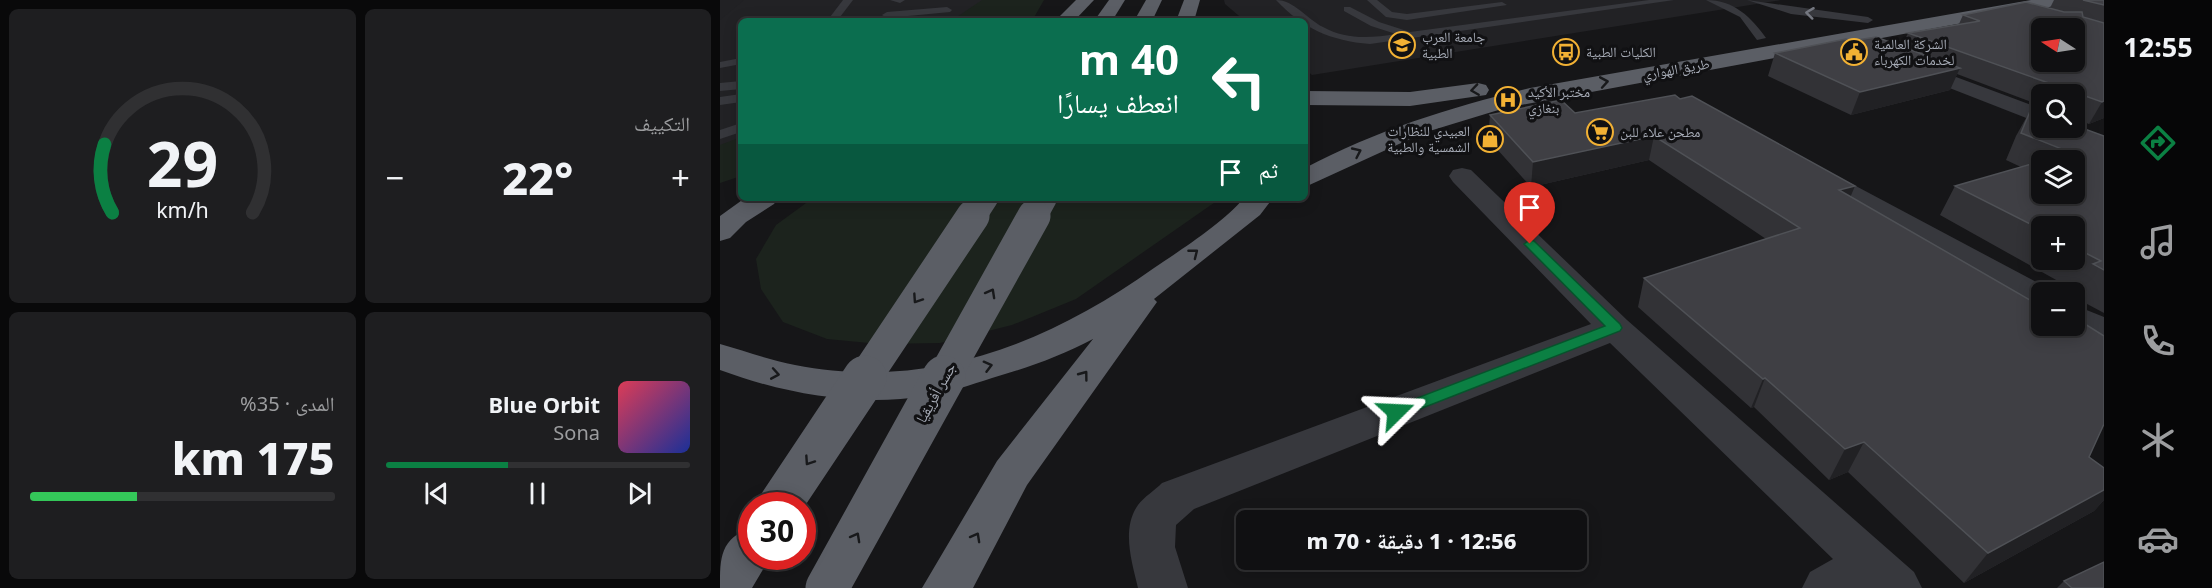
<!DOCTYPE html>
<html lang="ar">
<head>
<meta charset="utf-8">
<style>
  body { margin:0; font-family:"Noto Sans","Noto Naskh Arabic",sans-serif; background:#1e1e20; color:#f1f3f6; direction:rtl; height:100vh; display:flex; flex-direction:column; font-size:22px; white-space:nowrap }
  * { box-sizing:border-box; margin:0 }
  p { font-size:20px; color:#9c9d9f }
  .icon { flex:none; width:33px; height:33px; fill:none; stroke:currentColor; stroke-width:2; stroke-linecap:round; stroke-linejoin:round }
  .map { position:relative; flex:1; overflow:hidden; direction:ltr }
  .panel { display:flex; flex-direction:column; gap:9px; padding:9px; background:#09090a; width:720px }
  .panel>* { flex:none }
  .hud { position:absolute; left:18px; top:18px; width:570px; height:183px; border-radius:9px; box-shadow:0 3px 15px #0003,0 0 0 2px #303032; direction:rtl; background:#0b6e4f; color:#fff; overflow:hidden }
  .needle { width:39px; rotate:282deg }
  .buttons { position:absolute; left:1311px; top:18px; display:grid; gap:12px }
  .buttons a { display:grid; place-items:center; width:54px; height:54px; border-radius:9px; background:#101012; box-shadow:0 3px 15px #0003,0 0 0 2px #303032; font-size:30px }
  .speed { position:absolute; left:18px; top:492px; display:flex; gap:12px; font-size:30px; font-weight:700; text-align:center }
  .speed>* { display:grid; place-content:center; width:78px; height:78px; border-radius:50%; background:#101012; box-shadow:0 3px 15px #0003,0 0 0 2px #303032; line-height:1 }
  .speed .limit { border:9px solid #d22; background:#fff; color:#111 }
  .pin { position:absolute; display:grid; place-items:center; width:51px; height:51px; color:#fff; margin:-62px -26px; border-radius:50% 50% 50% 0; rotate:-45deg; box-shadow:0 0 6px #0007 }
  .pin .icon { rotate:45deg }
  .me { position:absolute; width:66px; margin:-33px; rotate:69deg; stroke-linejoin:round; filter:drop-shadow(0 0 4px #0008) }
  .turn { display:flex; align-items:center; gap:21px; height:126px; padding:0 30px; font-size:27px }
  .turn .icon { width:78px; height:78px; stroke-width:2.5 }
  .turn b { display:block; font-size:42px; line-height:51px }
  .then { display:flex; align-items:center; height:57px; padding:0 30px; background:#0003; gap:12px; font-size:22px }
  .big { font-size:45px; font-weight:800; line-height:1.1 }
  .panel .widget { flex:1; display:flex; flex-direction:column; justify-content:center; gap:9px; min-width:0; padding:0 21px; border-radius:9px; background:#1e1e20 }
  .panel .dial { align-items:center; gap:0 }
  .dial svg { height:156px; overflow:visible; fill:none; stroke:#303032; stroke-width:7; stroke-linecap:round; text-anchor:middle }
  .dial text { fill:#f1f3f6; stroke:none }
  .song { display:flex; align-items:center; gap:18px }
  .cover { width:72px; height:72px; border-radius:9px; background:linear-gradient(135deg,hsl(350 70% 55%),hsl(230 70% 35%)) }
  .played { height:6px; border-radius:3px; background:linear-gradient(90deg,#0b8043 40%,#303032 40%) }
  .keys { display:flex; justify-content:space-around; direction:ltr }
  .heat { display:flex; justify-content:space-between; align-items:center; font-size:33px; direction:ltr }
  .charge { height:9px; border-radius:4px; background:linear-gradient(90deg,#34c759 35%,#303032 0) }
  .panel .tiles { flex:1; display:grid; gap:9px; grid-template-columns:repeat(2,1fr) }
  .trip { position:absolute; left:516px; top:510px; width:351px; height:60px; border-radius:9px; background:#101012; box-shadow:0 3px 15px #0003,0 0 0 2px #303032; font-weight:800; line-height:60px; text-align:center; direction:rtl }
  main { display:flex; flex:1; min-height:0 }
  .tabs { display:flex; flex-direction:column; width:108px; justify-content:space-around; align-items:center; background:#060607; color:#9c9d9f }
  .tabs .icon { width:42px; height:42px }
  .tabs .selected { color:#0b8043 }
  .tabs b { font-size:27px; color:#f1f3f6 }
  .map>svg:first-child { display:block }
  .built { fill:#222225 }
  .green { fill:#1c231d }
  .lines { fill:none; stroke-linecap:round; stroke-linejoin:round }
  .service { fill:#37383d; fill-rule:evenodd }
  .minor { fill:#37383d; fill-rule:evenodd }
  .trunk { fill:#5b5e65; fill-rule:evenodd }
  .trunk-bridge-far2 { stroke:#5b5e65; stroke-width:26 }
  .trunk-bridge-far1 { stroke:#5b5e65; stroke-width:33 }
  .trunk-bridge { stroke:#5b5e65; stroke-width:43 }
  .wall { fill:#323236; fill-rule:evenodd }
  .shaded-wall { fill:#212124 }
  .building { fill:#3f3f44; stroke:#4f5156; stroke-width:1.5; fill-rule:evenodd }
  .oneway { stroke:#757881 }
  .oneway2 { stroke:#18191b }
  .route { fill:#0b8043; stroke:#07532c; stroke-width:1.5 }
  .labels { text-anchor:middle; stroke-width:6; stroke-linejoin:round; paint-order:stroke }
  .far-poi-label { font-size:14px; fill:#a8adb8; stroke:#111113; text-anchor:start }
  .far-street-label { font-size:14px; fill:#a8adb8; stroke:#111113 }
  .street-label { font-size:15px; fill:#a8adb8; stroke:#111113 }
</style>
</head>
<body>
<main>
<nav class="tabs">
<b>12:55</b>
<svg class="icon selected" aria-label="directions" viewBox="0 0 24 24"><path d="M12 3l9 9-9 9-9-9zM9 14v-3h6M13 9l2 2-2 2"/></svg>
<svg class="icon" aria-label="music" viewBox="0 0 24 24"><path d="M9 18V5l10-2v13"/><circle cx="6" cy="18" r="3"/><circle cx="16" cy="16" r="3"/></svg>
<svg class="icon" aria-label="phone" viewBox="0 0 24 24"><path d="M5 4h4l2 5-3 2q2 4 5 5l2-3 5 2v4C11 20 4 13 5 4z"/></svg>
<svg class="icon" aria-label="climate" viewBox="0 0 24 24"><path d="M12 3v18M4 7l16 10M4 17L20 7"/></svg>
<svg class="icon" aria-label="car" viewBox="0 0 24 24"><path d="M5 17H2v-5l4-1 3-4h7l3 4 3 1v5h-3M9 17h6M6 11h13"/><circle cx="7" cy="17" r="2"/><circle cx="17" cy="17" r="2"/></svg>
</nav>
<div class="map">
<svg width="1384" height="588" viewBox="0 0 1384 588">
  <rect width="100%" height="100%" fill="#161618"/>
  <g class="built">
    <path d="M0 0H276L247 21H21V153L0 160Z"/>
    <path d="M504 0H1061L592 75 585 69V21H525L505 4Z"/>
  </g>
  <g class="green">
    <path d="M262 0H324L312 21H231Z"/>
    <path d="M21 137V176L0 183V145Z"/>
    <path d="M93 198H501L356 299 292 325 220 343 160 344 107 339 63 322 41 289 36 259 56 225Z"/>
  </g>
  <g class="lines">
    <g class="service">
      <path d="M123 0H133L117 21H107Z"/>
      <path d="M170 0H185L180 3Z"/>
      <path d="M556 0C574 0 587 19 603 27 626 40 651 38 676 34L651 26 624 11V7H630L659 22 690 32 929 0H954L650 44C611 41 582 28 556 0Z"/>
      <path d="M647 0H657L672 12 687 14 782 2 787 5 687 20 666 17Z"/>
      <path d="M986 0C1014 0 1031 17 1046 38L1037 40 1020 17Z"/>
      <path d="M1027 0 1148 17 1153 20 1148 23 1071 14Z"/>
      <path d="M227 7 232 10 230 12 167 18 162 15 167 12Z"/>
      <path d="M21 58V64L0 68V62Z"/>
      <path d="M21 81V89L0 91V83Z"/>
      <path d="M21 94V102L0 105V97Z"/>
      <path d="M21 123V132L0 139V130Z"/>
    </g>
    <g class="minor">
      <path d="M1193 61 1322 109V124L1186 71 1183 67 1186 63Z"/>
      <path d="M1093 166 1102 168 1335 292H1322V308L1310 305 1084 180 1080 174 1084 168Z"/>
      <path d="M742 168 751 170 907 320 1194 572 1202 588H1082L1090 572 1113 559 890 343 474 509 456 525 455 547 468 588H418C412 562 401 529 418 505 424 497 435 490 442 483L871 324 733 182 729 176 733 170Z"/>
      <path d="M1354 305 1384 317V343L1372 340 1345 326H1354Z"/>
    </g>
    <g class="trunk">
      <path d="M356 0H374L354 21H335Z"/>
      <path d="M389 0H405L392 21H374Z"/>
      <path d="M426 0H442L432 21H414Z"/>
      <path d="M464 0H480L474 21H456Z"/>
      <path d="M1311 0H1348L1340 5 785 108 703 133 585 187V168C657 130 731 107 810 88Z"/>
      <path d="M758 83 766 85 769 90 766 95 690 106 585 105V91L690 92Z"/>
      <path d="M25 198H58L54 204 26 222 10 238 0 241V216Z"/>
      <path d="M524 198H553L540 215 434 299 437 302 432 309 307 485 253 588H202L277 461 373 339C341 356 307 368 272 378 250 385 228 393 206 396 137 407 65 394 0 370V344C25 351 49 360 75 365 208 391 327 344 434 268 461 250 504 222 524 198Z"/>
      <path d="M32 527V556H51L32 588H0C0 557 0 539 32 527Z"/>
    </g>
    <g class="trunk-bridge-far2">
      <path d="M252 218 265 198"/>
      <path d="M313 218 324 198"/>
    </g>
    <g class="trunk-bridge-far1">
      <path d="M144 379 253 216"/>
      <path d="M223 379 314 216"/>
    </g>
    <g class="trunk-bridge">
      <path d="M59 506 145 377"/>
      <path d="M107 588 224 377"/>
    </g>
  </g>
  <g class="wall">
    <path d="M1334 0H1384V118L1369 124 1354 118V94H1322V106L1237 74 1230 90 1131 115 1048 76 1055 53 1131 41 1182 46 1188 33 1239 24 1243 15 1330 8Z"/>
    <path d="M955 95 1131 197 1369 457 1384 468V500L1374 511 1244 583 1128 472 1109 480 1034 407 1031 408 918 307 924 278 1046 239 929 160 811 187 768 139 770 115 855 113Z"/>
    <path d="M1311 109 1384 136V313L1354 297V293L1356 291 1220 215 1235 186 1301 167 1286 160 1296 136ZM1322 160H1354L1322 194ZM1322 226H1354V260H1322Z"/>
    <path d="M1344 581 1384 588H1337Z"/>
  </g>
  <g class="shaded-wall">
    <path d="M0 0H24L0 20Z"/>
    <path d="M1240 68 1230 90 1131 115 1140 92Z"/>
    <path d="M1384 101V118L1369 124 1382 102Z"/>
    <path d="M934 136 929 160 811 187 813 162Z"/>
    <path d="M1135 186 1124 212 1119 190Z"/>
    <path d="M1045 378 1034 407 1031 408 1043 379Z"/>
    <path d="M1144 442 1128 472 1109 480 1125 449Z"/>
    <path d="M1384 490V500L1374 511 1244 583 1268 553Z"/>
  </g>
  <g class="building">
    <path d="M1363 0H1384V5Z"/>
    <path d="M1306 2 1344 12H1362L1363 17 1384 23V101L1382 102 1188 33 1260 21 1243 15ZM1322 28H1354V62H1322Z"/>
    <path d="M1156 37 1240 68 1140 92 1055 53 1126 39 1131 41Z"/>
    <path d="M955 95 960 99 972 96 1135 186 1119 190 1317 304 1322 302V326H1354V317L1384 336V424L1369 457 1384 468V490L1268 553 1144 442 1125 449 1045 378 1043 379 924 278 1080 228 934 136 813 162 770 115 841 100 855 113Z"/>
    <path d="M1311 109 1322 113V128H1354V125L1384 136V270L1373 264 1381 261 1354 247V226H1322V230L1235 186 1322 161V194H1354V160H1323L1352 153 1301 133Z"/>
    <path d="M1384 562V588H1352L1344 581Z"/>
  </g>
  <defs><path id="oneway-chevron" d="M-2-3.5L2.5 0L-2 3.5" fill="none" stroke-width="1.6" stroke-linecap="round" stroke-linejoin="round" transform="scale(1.5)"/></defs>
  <use class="oneway" href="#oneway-chevron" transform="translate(1090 13) rotate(-173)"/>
  <g class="oneway2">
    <use href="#oneway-chevron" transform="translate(884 82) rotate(-10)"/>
    <use href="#oneway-chevron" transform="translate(755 90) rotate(172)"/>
    <use href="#oneway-chevron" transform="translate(637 152) rotate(-25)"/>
    <use href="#oneway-chevron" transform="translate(474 253) rotate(-38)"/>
    <use href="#oneway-chevron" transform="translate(271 293) rotate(-61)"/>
    <use href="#oneway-chevron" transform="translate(197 299) rotate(124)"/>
    <use href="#oneway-chevron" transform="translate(268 366) rotate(-15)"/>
    <use href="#oneway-chevron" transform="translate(55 374) rotate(10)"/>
    <use href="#oneway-chevron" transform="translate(364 375) rotate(-53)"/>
    <use href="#oneway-chevron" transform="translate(89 461) rotate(124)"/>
    <use href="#oneway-chevron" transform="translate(136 537) rotate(-61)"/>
    <use href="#oneway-chevron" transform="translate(256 537) rotate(-61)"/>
  </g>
  <path class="route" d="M810 240 814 241 900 324 902 328 900 331 682 416H671L668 412 671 408 885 326 806 246 804 244Z"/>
  <defs>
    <symbol id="university-ring" viewBox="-11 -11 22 22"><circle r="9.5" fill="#111113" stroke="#f2b134" stroke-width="1.5"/><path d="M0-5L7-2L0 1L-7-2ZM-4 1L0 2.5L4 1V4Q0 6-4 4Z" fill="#f2b134"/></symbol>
    <symbol id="bus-ring" viewBox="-11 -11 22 22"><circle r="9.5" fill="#111113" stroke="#f2b134" stroke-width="1.5"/><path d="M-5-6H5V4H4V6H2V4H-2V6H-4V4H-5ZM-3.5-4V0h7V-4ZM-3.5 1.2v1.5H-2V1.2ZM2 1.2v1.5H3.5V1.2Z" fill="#f2b134"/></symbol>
    <symbol id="civic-ring" viewBox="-11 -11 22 22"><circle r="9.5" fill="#111113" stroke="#f2b134" stroke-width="1.5"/><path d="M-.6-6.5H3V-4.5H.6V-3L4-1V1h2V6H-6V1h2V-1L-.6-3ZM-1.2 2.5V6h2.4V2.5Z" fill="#f2b134"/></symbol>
    <symbol id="hospital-ring" viewBox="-11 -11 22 22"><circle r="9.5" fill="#111113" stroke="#f2b134" stroke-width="1.5"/><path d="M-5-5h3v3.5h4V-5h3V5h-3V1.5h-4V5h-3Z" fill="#f2b134"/></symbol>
    <symbol id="supermarket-ring" viewBox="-11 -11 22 22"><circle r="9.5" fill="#111113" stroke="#f2b134" stroke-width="1.5"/><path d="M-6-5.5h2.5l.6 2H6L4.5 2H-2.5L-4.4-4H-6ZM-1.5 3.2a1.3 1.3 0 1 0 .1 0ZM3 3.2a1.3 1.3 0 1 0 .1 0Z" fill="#f2b134"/></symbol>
    <symbol id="shop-ring" viewBox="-11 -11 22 22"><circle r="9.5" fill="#111113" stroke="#f2b134" stroke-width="1.5"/><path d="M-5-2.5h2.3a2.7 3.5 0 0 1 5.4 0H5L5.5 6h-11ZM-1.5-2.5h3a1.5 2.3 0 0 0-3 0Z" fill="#f2b134"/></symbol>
  </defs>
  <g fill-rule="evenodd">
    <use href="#university-ring" x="667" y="30" width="30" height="30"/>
    <use href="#bus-ring" x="831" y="37" width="30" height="30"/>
    <use href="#civic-ring" x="1119" y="37" width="30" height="30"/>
    <use href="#hospital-ring" x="773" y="85" width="30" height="30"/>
    <use href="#supermarket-ring" x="865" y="117" width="30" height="30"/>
    <use href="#shop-ring" x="755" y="124" width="30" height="30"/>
  </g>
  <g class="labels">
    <g class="far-poi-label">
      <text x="702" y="42">جامعة العرب<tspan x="702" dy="16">الطبية</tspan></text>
      <text x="1154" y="49">الشركة العالمية<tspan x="1154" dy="16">لخدمات الكهرباء</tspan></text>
      <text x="866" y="57">الكليات الطبية</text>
      <text x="808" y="97">مختبر الأكيد<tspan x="808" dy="16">بنغازي</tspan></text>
      <text x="750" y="136" text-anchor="end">العبيدي للنظارات<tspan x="750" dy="16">الشمسية والطبية</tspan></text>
      <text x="900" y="137">مطحن علاء للبن</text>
    </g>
    <g class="far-street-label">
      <text transform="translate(956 69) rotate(-10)" y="5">طريق الهواري</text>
    </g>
    <g class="street-label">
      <text transform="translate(216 393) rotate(-61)" y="5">جسر أفريقيا</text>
    </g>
  </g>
</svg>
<div class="buttons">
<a><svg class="needle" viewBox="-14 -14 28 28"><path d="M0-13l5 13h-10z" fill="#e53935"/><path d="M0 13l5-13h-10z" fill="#9c9d9f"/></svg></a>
<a><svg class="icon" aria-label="search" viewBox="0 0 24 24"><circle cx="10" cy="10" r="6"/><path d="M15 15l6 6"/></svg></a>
<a><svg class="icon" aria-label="layers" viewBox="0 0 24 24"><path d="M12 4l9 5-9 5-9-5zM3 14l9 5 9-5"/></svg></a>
<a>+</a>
<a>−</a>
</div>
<div class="speed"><div class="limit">30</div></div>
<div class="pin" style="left:810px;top:244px;background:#d93025"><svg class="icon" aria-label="arrive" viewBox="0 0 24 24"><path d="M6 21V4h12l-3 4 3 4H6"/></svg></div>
<svg class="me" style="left:676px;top:412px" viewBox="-20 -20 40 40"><path d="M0-17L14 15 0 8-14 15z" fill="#0b8043" stroke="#fff" stroke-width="4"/></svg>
<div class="trip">12:56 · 1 دقيقة · 70 m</div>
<div class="hud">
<div class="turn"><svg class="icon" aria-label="left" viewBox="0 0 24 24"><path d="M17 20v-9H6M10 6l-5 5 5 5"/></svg><div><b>40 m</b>انعطف يسارًا</div></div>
<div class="then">ثم<svg class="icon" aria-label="arrive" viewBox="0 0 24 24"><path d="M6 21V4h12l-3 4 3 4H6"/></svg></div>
</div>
</div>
<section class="panel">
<div class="tiles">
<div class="widget"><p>التكييف</p>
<div class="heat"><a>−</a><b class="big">22°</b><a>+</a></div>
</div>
<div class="widget dial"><svg viewBox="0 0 100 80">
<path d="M14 69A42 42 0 1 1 86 69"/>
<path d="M14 69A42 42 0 0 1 10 34" stroke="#0b8043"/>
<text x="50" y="56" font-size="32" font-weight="700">29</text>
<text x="50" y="72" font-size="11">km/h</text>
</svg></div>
<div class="widget">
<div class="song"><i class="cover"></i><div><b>Blue Orbit</b><p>Sona</p></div></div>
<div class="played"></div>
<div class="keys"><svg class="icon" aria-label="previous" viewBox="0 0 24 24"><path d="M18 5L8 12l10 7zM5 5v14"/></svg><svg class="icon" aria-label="pause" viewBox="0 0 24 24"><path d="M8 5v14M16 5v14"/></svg><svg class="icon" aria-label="next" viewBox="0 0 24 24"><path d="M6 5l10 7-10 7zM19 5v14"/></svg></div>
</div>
<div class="widget"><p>المدى · 35%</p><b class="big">175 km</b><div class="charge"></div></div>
</div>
</section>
</main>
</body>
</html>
